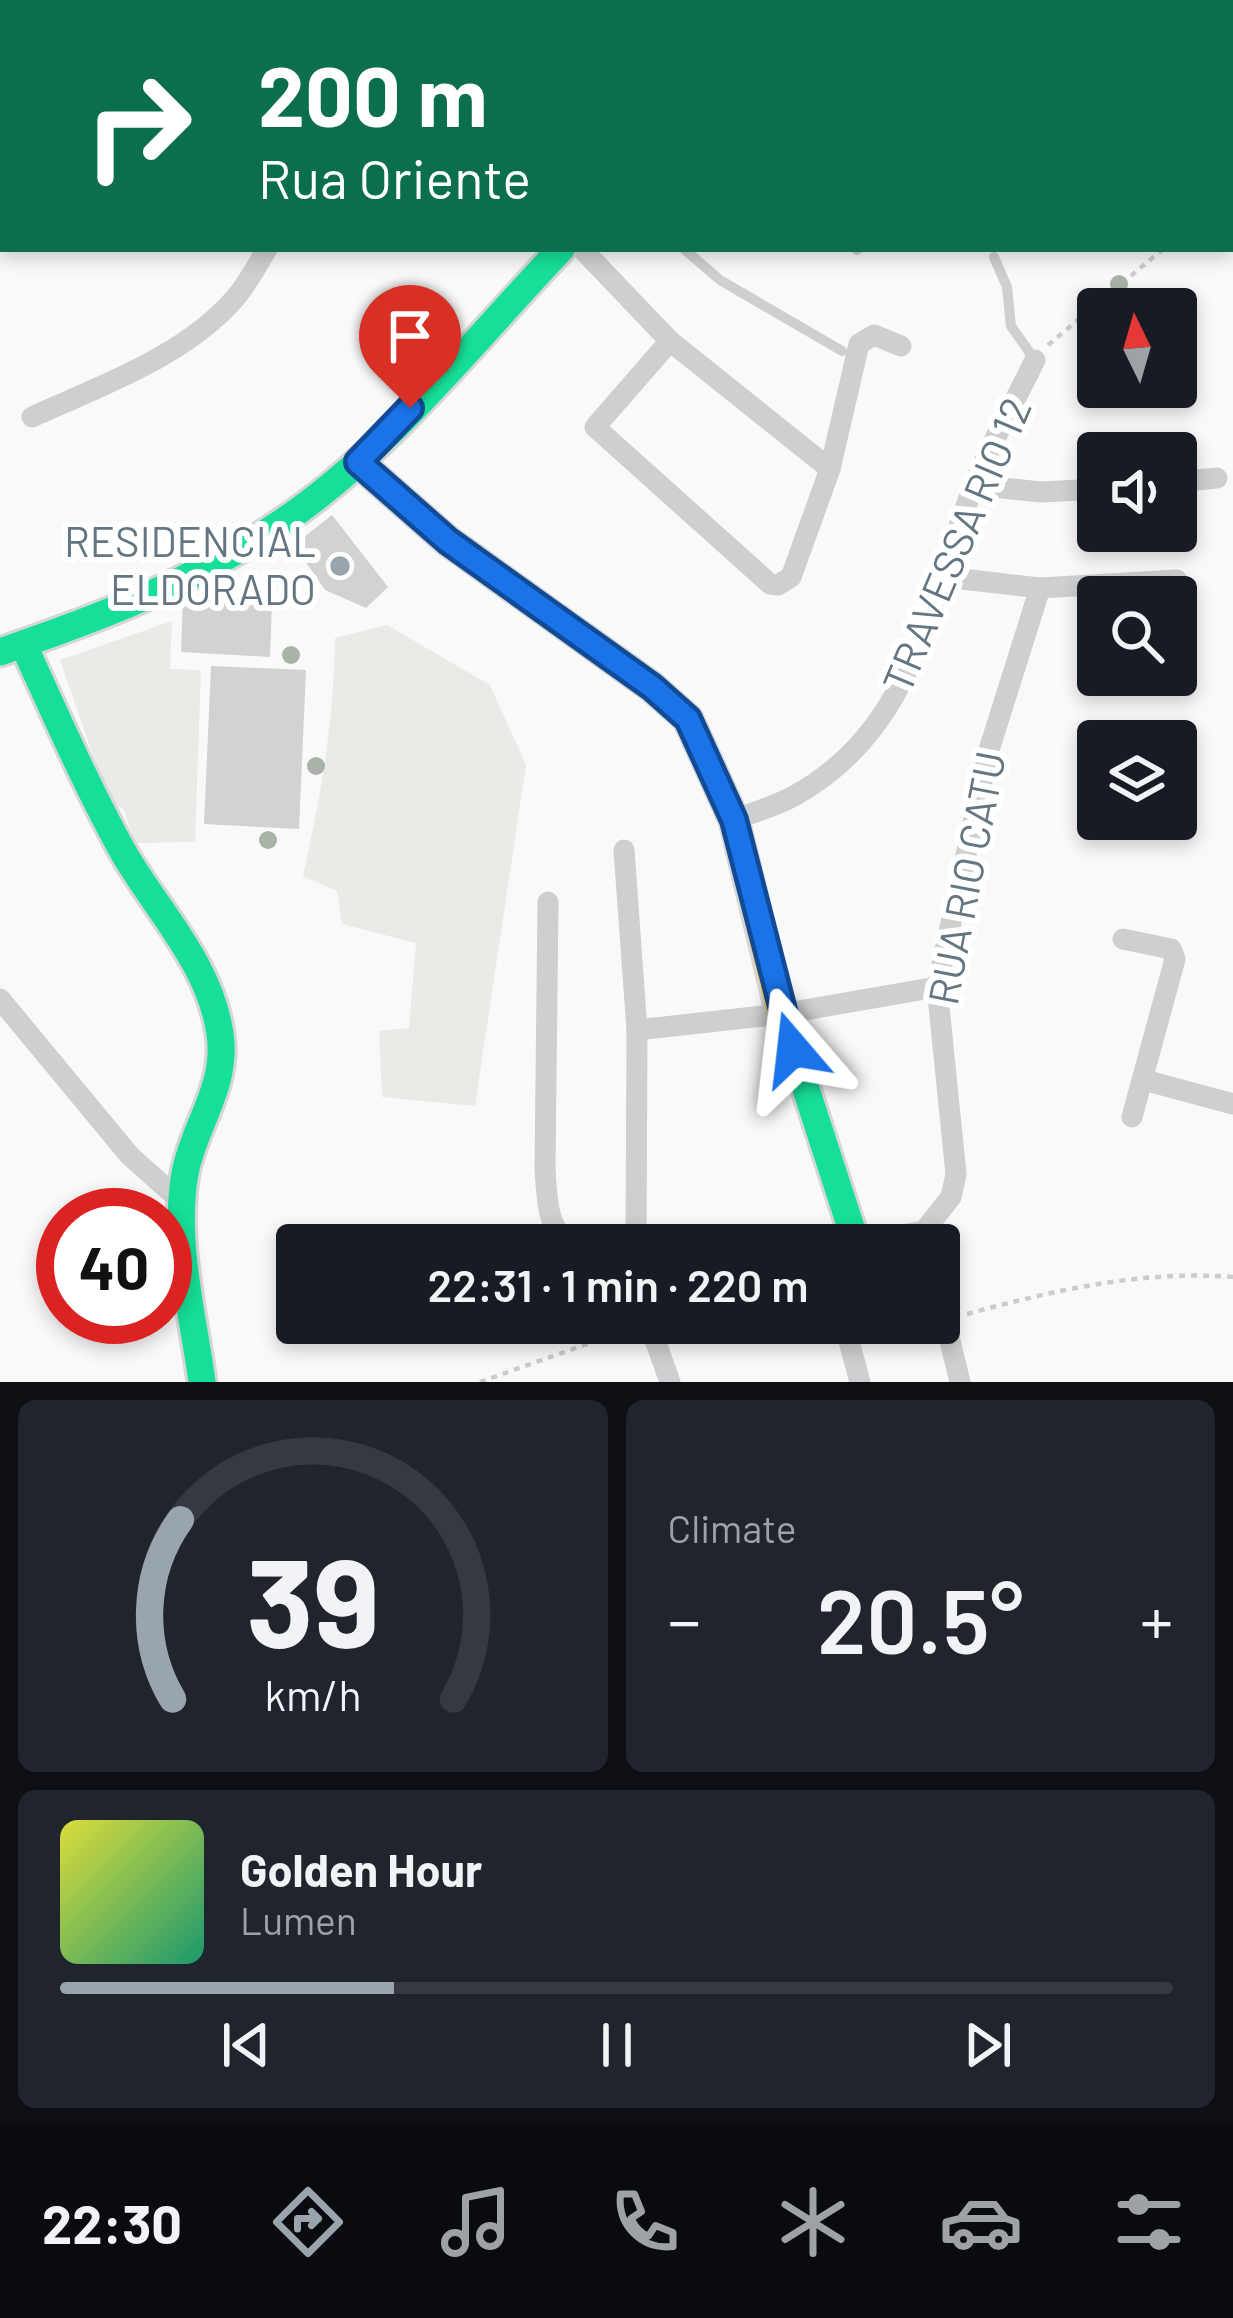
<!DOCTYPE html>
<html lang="en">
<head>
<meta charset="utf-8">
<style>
  body { margin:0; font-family:Barlow,sans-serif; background:#20242c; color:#f1f3f6; height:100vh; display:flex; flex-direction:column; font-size:45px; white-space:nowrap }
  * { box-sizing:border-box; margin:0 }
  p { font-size:39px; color:#9ea1a6 }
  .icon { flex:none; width:66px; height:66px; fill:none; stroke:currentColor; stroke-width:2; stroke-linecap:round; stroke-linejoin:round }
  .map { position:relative; height:1382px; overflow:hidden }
  .drawer { display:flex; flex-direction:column; gap:18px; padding:18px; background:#0d0f14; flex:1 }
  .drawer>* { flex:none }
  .banner { position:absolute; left:0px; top:0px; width:1233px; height:252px; box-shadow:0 6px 18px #0003; background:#0b6e4f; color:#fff; overflow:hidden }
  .needle { width:78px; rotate:355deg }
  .fabs { position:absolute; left:1077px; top:288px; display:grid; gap:24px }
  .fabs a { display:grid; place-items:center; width:120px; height:120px; border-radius:12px; background:#171b24; box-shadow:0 6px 18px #0003; font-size:60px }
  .speed { position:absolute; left:36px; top:1188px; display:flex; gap:24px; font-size:60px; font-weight:700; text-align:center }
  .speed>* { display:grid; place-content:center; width:156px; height:156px; border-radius:50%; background:#171b24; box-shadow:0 6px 18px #0003; line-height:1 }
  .speed .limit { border:18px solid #d22; background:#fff; color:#111 }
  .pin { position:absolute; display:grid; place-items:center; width:102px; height:102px; color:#fff; margin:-123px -51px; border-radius:50% 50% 50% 0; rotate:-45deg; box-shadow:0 0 12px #0007 }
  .pin .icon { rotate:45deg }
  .me { position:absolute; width:132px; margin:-66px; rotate:343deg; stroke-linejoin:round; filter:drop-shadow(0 0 9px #0008) }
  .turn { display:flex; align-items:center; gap:42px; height:252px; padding:0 60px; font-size:54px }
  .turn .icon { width:156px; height:156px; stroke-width:2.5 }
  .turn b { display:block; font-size:84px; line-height:102px }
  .big { font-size:90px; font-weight:600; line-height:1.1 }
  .drawer .tile { flex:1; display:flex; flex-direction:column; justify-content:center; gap:18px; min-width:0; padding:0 42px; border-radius:18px; background:#20242c }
  .drawer .dial { align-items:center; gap:0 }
  .dial svg { height:312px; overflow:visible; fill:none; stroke:#363941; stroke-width:7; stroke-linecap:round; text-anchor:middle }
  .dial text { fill:#f1f3f6; stroke:none }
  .song { display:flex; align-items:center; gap:36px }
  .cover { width:144px; height:144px; border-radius:18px; background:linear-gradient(135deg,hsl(60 70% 55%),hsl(160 70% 35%)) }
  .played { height:12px; border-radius:6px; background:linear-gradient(90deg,#99a4ac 30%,#363941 30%) }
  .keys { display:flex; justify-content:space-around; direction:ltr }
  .heat { display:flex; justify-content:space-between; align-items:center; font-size:66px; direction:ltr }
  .drawer .tiles { flex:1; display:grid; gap:18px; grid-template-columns:1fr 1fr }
  .tile:last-child { grid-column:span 2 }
  .trip { position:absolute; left:276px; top:1224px; width:684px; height:120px; border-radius:12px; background:#171b24; box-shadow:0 6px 18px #0003; font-weight:600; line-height:120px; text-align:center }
  .dock { display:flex; height:192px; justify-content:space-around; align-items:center; background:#090b0e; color:#9ea1a6 }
  .dock .icon { width:84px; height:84px }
  .dock .active { color:#99a4ac }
  .dock b { font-size:54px; color:#f1f3f6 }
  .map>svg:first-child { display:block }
  .green { fill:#e8ebe6 }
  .building { fill:#d0d2d3 }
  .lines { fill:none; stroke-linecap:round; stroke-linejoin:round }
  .fast-casing { stroke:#d5d6d7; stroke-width:33 }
  .slow-casing { stroke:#d5d6d7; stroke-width:33 }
  .path { stroke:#cbcccd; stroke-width:4.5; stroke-dasharray:6 6; stroke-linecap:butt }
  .lane { stroke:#cecfd0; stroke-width:10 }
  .street { stroke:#cecfd0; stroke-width:21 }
  .fast { stroke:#16e098; stroke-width:27 }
  .slow { stroke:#ffcf43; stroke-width:27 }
  .tree { fill:#a9b3a7 }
  .route-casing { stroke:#114b97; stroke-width:30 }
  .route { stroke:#1a73e8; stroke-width:21 }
  .poi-dot { fill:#99a4ac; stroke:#fff; stroke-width:4.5 }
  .labels { text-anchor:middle; stroke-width:12; stroke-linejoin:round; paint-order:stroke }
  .poi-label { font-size:42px; fill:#657683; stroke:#fff; text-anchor:end }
  .street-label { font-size:42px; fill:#657683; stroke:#fff }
</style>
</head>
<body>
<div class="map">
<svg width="1233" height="1382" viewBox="0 0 1233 1382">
  <rect width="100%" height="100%" fill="#f9f9f9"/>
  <g class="green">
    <path d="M172 621 170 669 201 670 195 842 136 843 123 808 110 804 60 660Z"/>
    <path d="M387 625 490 685 526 765 475 1106 382 1097 379 1031 409 1028 416 943 342 924 337 891 303 876C322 790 333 727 335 638Z"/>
  </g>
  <g class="building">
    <path d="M332 515 388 587 366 608 325 590 294 545Z"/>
    <path d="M183 598 272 602 270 657 181 652Z"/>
    <path d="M211 666 306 670 299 829 204 824Z"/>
  </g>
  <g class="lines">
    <defs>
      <g id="fast">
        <path d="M868 3 873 0"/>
        <path d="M23 644C55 713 85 783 122 850 156 910 210 963 220 1034 228 1086 194 1125 185 1173 173 1241 193 1315 202 1382"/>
        <path d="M0 652C99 618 194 582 281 523 386 453 474 340 561 249"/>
        <path d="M779 1006 856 1243"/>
      </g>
      <path id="slow" d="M358 462 448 541 652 687 688 719 734 820 779 1006"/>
    </defs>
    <use href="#fast" class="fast-casing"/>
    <use href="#slow" class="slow-casing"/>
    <g class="path">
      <path d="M1230 197 1233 195"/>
      <path d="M1048 345 1163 249"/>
      <path d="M967 1314C1055 1290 1142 1270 1233 1277"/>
      <path d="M480 1382 627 1330"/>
    </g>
    <g class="lane">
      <path d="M944 0 946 3"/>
      <path d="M684 249 720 280 842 351"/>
      <path d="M856 249 857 250"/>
      <path d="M994 257 1007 287 1011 326 1035 360"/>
    </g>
    <g class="street">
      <path d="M1147 0 1150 3"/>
      <path d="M430 3 434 0"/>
      <path d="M1230 87 1233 90"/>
      <path d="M0 201 3 200"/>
      <path d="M582 249 670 341 830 469"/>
      <path d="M670 341 595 427 770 584 778 585 791 577 830 469 859 344 874 335 901 346"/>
      <path d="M32 417C100 386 186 356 236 297 248 283 257 265 267 249"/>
      <path d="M1176 482 1217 478"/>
      <path d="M974 485 1041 492 1098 489"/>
      <path d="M945 577 1040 588 1177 580"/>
      <path d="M734 820C754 812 776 806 794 796 917 728 927 602 974 485 991 442 1015 402 1035 360"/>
      <path d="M624 850 637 1030 636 1245"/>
      <path d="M548 902 545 1169C547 1195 546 1233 573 1245"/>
      <path d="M1123 939 1171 949 1175 959 1132 1117"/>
      <path d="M0 999 130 1156 183 1203"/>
      <path d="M637 1030 781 1014 937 987"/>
      <path d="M1144 1080 1233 1104"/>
      <path d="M577 1245 637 1238"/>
      <path d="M848 1245 924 1231 951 1197 956 1174 937 987 989 750 1040 588"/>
      <path d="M939 1296 960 1382"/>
      <path d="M649 1323 670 1382"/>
      <path d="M844 1323 860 1382"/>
    </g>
    <use href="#fast" class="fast"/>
    <use href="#slow" class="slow"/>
  </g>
  <g class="tree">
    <circle cx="1119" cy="284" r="9"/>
    <circle cx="291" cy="655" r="9"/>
    <circle cx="316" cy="766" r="9"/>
    <circle cx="268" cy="840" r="9"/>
  </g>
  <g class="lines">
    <defs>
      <path id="route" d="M410 408 358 462 448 541 652 687 688 719 734 820 793 1049"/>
    </defs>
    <use href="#route" class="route-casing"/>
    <use href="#route" class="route"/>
  </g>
  <circle class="poi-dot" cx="340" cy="566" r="12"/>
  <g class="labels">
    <g class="poi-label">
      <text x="316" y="557">RESIDENCIAL<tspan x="316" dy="48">ELDORADO</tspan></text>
    </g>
    <g class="street-label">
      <text transform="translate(957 545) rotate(-67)" y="15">TRAVESSA RIO 12</text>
      <text transform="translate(967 878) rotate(-79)" y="15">RUA RIO CATU</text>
    </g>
  </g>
</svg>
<div class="fabs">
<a><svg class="needle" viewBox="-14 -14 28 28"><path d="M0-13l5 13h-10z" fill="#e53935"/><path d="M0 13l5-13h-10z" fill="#9ea1a6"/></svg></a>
<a><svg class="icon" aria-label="sound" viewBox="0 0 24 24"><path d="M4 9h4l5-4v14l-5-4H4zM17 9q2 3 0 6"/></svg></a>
<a><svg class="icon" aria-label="search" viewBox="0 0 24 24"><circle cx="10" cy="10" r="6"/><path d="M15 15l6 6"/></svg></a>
<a><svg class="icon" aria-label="layers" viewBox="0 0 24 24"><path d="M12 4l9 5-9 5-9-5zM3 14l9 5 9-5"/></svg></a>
</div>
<div class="speed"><div class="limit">40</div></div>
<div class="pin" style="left:410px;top:408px;background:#d93025"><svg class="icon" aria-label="arrive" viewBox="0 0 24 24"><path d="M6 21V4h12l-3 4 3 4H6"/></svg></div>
<svg class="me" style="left:793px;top:1049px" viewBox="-20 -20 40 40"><path d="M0-17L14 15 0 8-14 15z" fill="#1a73e8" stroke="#fff" stroke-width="4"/></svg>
<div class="trip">22:31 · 1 min · 220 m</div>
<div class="banner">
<div class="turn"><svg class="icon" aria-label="right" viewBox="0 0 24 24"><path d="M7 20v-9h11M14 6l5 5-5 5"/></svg><div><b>200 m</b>Rua Oriente</div></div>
</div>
</div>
<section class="drawer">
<div class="tiles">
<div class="tile dial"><svg viewBox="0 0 100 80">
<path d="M14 69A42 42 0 1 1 86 69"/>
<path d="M14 69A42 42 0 0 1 16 23" stroke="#99a4ac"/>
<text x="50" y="56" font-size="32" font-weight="700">39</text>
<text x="50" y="72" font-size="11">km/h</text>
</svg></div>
<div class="tile"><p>Climate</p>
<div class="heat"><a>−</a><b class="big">20.5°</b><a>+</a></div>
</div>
<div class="tile">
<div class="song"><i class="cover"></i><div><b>Golden Hour</b><p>Lumen</p></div></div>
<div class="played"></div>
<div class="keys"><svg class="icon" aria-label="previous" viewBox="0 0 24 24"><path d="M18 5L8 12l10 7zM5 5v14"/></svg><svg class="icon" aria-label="pause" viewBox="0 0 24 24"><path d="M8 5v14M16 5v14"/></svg><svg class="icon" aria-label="next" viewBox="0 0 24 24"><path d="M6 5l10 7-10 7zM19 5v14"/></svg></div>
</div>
</div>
</section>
<nav class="dock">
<b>22:30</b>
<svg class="icon active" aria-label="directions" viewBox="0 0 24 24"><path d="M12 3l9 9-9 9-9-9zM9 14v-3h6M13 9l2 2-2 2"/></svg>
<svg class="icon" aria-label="music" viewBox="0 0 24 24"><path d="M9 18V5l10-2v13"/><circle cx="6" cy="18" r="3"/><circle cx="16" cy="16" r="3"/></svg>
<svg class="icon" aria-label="phone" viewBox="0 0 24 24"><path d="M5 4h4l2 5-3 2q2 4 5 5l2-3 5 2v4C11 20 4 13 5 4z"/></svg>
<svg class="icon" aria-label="climate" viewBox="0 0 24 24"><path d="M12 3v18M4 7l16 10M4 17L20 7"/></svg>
<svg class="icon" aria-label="car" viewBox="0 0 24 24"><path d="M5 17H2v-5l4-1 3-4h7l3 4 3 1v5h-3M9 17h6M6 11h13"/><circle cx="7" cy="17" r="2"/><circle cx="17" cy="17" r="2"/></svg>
<svg class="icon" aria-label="filters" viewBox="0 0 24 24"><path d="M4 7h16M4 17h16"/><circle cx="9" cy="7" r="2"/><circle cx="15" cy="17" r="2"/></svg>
</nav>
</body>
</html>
